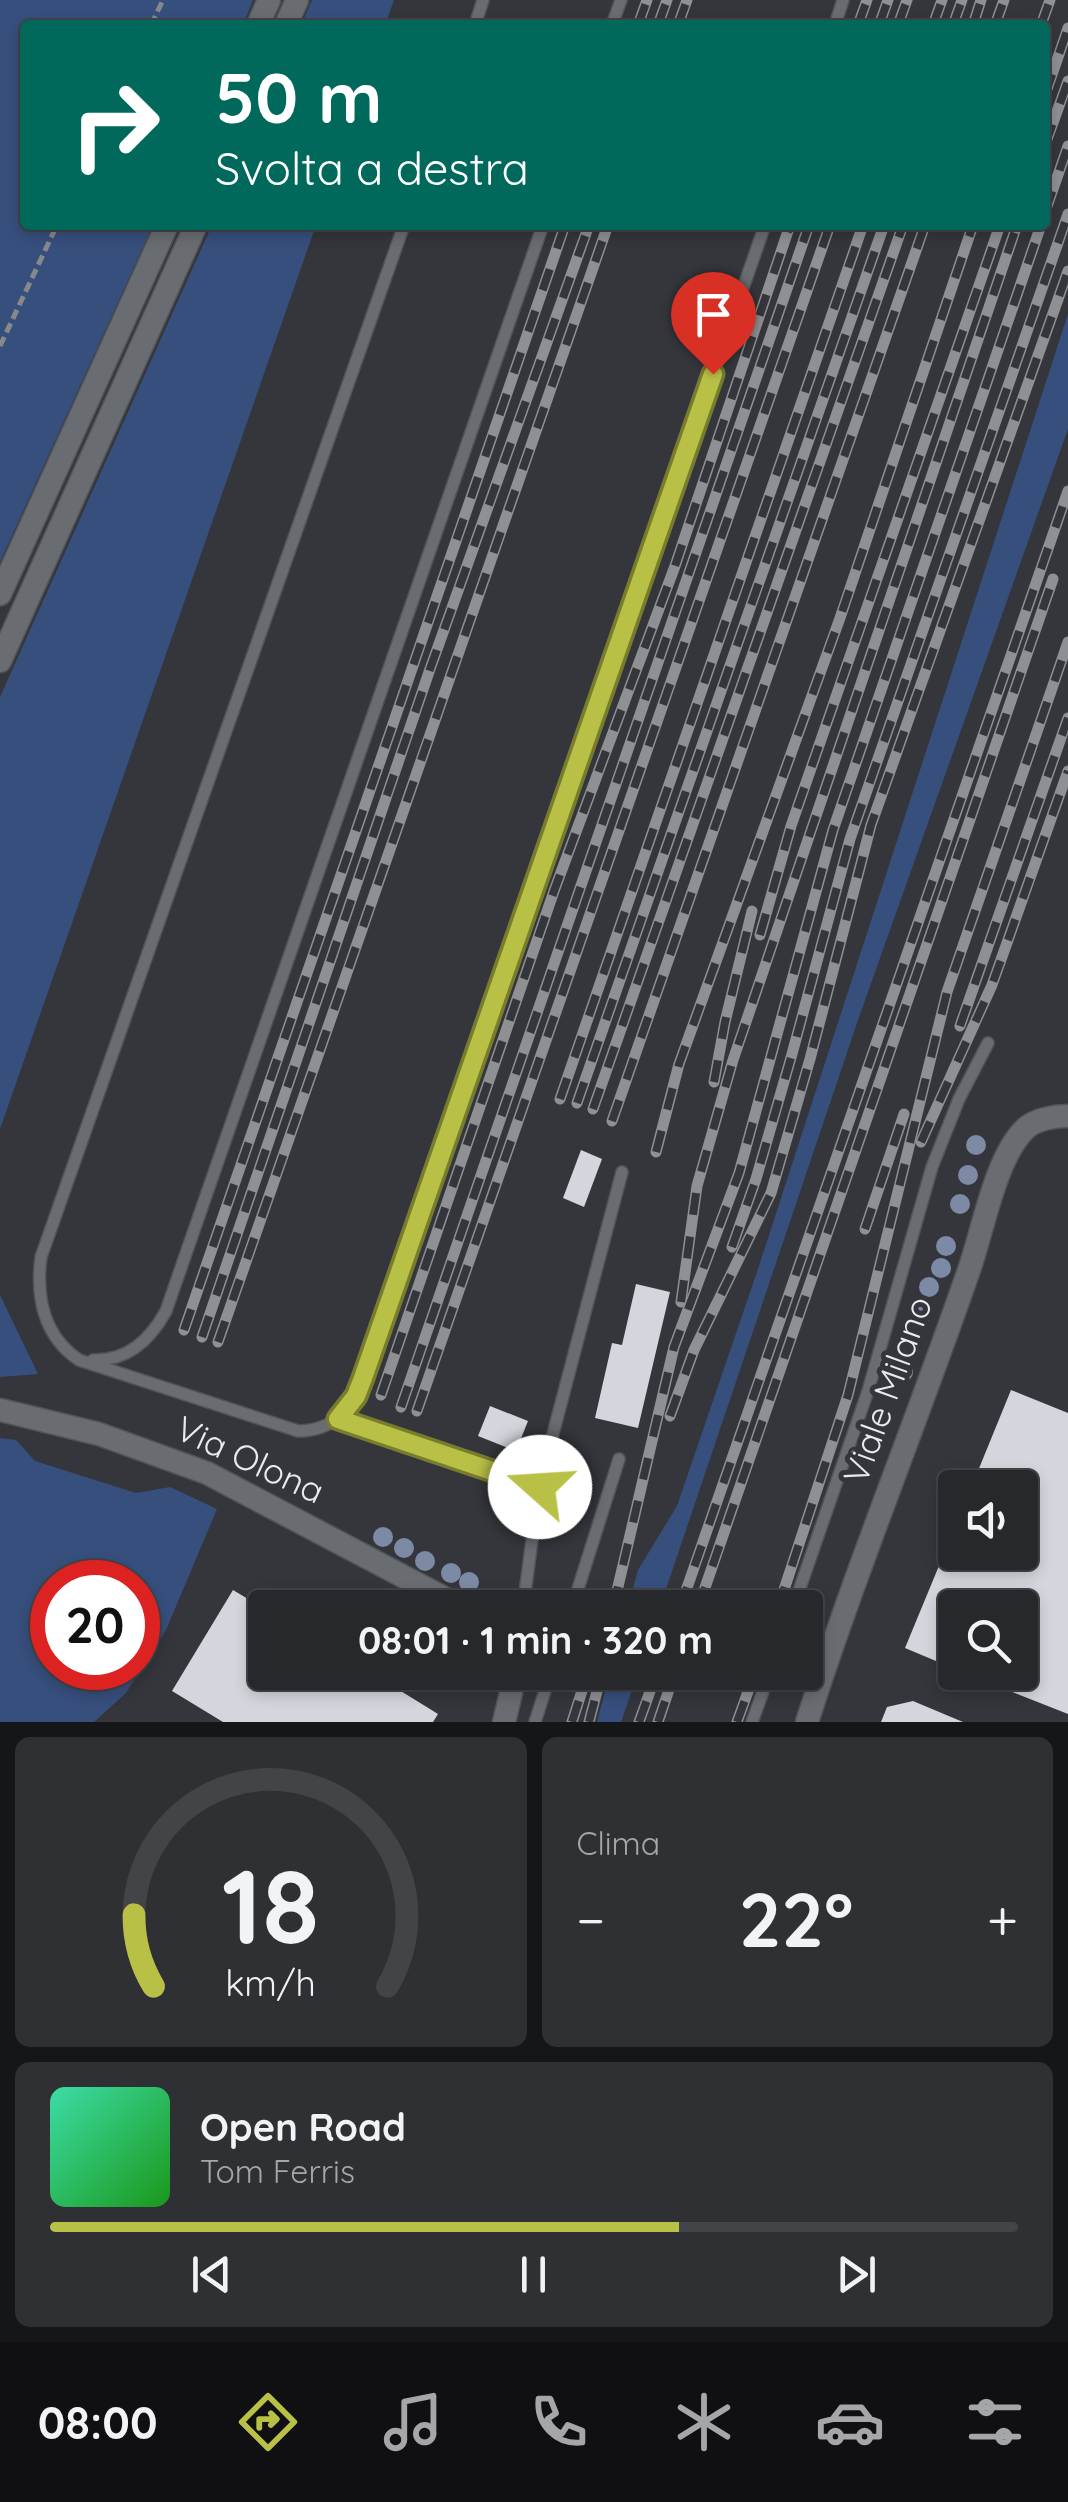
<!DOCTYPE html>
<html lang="it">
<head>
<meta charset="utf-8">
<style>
  body { margin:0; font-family:Quicksand,sans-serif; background:#2f3034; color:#f1f3f6; height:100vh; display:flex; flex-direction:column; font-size:38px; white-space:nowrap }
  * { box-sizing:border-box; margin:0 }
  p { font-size:32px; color:#a4a6a9 }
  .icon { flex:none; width:55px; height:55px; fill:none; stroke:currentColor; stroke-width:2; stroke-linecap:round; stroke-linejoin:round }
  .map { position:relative; height:1722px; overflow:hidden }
  .side { display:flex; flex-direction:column; gap:15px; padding:15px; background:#151618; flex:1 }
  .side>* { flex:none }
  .banner { position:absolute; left:20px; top:20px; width:1030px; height:210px; border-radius:10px; box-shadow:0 5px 15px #0003,0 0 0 2px #434448; background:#00695c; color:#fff; overflow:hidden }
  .buttons { position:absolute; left:938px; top:1470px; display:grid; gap:20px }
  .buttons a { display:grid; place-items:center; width:100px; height:100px; border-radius:10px; background:#27282c; box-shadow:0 5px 15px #0003,0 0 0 2px #434448; font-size:50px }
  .speed { position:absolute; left:30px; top:1560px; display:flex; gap:20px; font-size:50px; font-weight:700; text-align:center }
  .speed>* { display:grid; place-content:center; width:130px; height:130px; border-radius:50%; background:#27282c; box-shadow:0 5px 15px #0003,0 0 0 2px #434448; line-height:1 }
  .speed .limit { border:15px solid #d22; background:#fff; color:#111 }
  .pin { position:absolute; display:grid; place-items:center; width:85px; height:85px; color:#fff; margin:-102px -42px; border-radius:50% 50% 50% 0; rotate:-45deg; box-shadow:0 0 10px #0007 }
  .pin .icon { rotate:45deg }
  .me { position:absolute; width:110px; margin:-55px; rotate:289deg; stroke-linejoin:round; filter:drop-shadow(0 0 8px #0008) }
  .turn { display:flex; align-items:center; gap:35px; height:210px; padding:0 30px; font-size:45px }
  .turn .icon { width:130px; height:130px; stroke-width:2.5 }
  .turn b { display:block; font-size:70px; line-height:85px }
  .big { font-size:75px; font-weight:700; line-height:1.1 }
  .side .widget { flex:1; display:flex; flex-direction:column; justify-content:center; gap:15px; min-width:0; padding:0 35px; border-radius:15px; background:#2f3034 }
  .side .dial { align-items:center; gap:0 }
  .dial svg { height:260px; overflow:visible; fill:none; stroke:#434448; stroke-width:7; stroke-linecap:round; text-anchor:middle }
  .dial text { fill:#f1f3f6; stroke:none }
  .song { display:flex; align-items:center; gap:30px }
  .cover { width:120px; height:120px; border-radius:15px; background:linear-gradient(135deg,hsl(160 70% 55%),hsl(120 70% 35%)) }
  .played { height:10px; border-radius:5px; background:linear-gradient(90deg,#b9c046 65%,#434448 65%) }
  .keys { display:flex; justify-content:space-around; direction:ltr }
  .heat { display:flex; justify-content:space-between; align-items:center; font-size:55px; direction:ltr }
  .side .tiles { flex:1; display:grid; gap:15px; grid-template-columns:1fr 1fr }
  .widget:last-child { grid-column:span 2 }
  .trip { position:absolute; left:248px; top:1590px; width:575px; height:100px; border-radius:10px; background:#27282c; box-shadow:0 5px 15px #0003,0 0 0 2px #434448; font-weight:700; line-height:100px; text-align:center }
  .tabs { display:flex; height:160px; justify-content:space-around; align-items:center; background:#101012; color:#a4a6a9 }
  .tabs .icon { width:70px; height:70px }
  .tabs .active { color:#b9c046 }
  .tabs b { font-size:45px; color:#f1f3f6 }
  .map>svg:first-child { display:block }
  .green { fill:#374f7d; fill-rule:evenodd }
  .building { fill:#d3d6dc }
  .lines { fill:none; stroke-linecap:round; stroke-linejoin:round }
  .service-casing { stroke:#515357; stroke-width:14 }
  .minor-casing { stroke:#515357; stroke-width:25 }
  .path { stroke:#86888c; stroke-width:5; stroke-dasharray:10 5; stroke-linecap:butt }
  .service { stroke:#696c71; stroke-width:11 }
  .minor { stroke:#696c71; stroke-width:22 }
  .rail-casing { stroke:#8e9094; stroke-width:11 }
  .rail { stroke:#34363b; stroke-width:8; stroke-dasharray:22; stroke-linecap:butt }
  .tree { fill:#7c8aa5 }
  .route-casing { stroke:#787d2e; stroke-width:25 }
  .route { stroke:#b9c046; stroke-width:18 }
  .labels { text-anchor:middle; stroke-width:10; stroke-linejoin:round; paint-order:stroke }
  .street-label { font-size:35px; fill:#e9ebee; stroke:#34363b }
</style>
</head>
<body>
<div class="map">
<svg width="1068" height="1722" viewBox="0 0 1068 1722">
  <rect width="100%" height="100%" fill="#34363b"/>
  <g class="green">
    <path d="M0 0H253L243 25H25V225H153L0 562Z"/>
    <path d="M312 0H394L385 25H301Z"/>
    <path d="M212 225H316L0 1129V697Z"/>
    <path d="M1068 314V429L858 1020 660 1607H628L638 1570 677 1506 758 1269Z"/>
    <path d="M0 1295 38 1374 0 1377Z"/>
    <path d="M0 1438 16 1440 35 1461 136 1493 170 1487 217 1509 166 1630 126 1693 94 1722H0ZM52 1582H138V1668H52Z"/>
    <path d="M610 1673H638L621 1722H597Z"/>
  </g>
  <g class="building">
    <path d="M581 1150 602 1159 584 1207 563 1198Z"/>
    <path d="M636 1284 670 1292 638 1428 595 1418 612 1343 622 1345Z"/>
    <path d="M1011 1390 1068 1413V1714L964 1673 1020 1672V1608H955V1669L905 1648 955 1527V1552H1020V1488H971Z"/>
    <path d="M490 1406 528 1421 516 1451 478 1436Z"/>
    <path d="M233 1590 265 1609V1672H370L438 1714 433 1722H223L172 1691Z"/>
    <path d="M913 1701 963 1722H881L887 1707Z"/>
  </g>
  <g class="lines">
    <defs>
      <g id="service">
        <path d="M475 25 483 0"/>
        <path d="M612 25 621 0"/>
        <path d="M835 25 843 0"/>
        <path d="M404 225 41 1257C36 1296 43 1336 79 1360L298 1431C334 1431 351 1409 363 1378L765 225"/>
        <path d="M93 1360C128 1361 150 1340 166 1311L543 225"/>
        <path d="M339 1419 539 1487"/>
        <path d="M523 1608 539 1487 622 1172"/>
        <path d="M572 1608 619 1459"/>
        <path d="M793 1608 868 1391 932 1167 959 1099 988 1043"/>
        <path d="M535 1722 551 1672"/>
        <path d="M752 1722 770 1672"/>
      </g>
      <g id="minor">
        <path d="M258 25 269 0"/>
        <path d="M286 25 297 0"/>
        <path d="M0 594 167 225"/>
        <path d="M0 661 196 225"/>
        <path d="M0 1410 99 1434 207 1473 448 1600 456 1608"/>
        <path d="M504 1722 511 1693 506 1672"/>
        <path d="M807 1722C856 1569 917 1421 969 1270 983 1231 995 1158 1025 1129 1035 1119 1055 1116 1068 1116"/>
      </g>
    </defs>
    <use href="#service" class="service-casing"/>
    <use href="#minor" class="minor-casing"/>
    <g class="path">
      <path d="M151 25 163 0"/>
      <path d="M0 346 57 225"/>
    </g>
    <use href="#service" class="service"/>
    <use href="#minor" class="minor"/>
    <defs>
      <g id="rail">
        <path d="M638 25 647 0"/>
        <path d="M658 25 667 0"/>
        <path d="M678 25 687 0"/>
        <path d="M858 25 867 0"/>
        <path d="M879 25 888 0"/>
        <path d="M898 25 907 0"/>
        <path d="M933 25 942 0"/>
        <path d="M953 25 962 0"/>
        <path d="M973 25 981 0"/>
        <path d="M995 25 1004 0"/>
        <path d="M1041 25 1050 0"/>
        <path d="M1045 95 1068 28"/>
        <path d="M1045 145 1068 81"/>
        <path d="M1045 212 1068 146"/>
        <path d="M760 935 791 826 1000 225"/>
        <path d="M960 1026 1068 718"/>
        <path d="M714 1082 725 1022 752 911"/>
        <path d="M560 1099 863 225"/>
        <path d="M577 1103 884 225"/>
        <path d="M593 1109 903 225"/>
        <path d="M612 1121 925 225"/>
        <path d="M921 1142 992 985 1068 771"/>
        <path d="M656 1152 679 1064 840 618 973 225"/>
        <path d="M865 1229 904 1114"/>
        <path d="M732 1247 756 1179 792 1054 850 839 1068 214"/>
        <path d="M681 1302 697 1186 733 1060 1017 225"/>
        <path d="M184 1330 565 225"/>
        <path d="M202 1337 430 669 589 225"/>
        <path d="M218 1342 608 225"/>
        <path d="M381 1395 554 891 675 566 790 225"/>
        <path d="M401 1407 809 225"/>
        <path d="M417 1411 830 225"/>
        <path d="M670 1416 694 1350 771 1193 810 1059 871 825 1068 271"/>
        <path d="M613 1608 674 1347 739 1173 833 830 1041 225"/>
        <path d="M680 1608 1068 491"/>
        <path d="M698 1608 1053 579"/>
        <path d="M778 1608 848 1395 947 992 1068 642"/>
        <path d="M572 1722 588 1672"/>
        <path d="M589 1722 602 1672"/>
        <path d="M639 1722 657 1672"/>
        <path d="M658 1722 675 1672"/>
        <path d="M737 1722 755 1672"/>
      </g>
    </defs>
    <use href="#rail" class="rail-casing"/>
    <use href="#rail" class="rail"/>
  </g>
  <g class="tree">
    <circle cx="976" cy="1145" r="10"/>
    <circle cx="968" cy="1175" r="10"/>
    <circle cx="960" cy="1204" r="10"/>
    <circle cx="946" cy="1246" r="10"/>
    <circle cx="941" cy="1268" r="10"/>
    <circle cx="929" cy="1287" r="10"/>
    <circle cx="920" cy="1316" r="10"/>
    <circle cx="903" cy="1372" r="10"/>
    <circle cx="383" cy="1537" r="10"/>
    <circle cx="404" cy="1548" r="10"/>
    <circle cx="425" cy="1561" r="10"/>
    <circle cx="451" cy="1573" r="10"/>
    <circle cx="469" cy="1582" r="10"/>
  </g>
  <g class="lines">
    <defs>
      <path id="route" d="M540 1487 338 1419 356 1396 363 1378 713 374"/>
    </defs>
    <use href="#route" class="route-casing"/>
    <use href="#route" class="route"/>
  </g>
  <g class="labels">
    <g class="street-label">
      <text transform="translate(888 1390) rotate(-70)" y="12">Viale Milano</text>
      <text transform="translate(250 1460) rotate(25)" y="12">Via Olona</text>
    </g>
  </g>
</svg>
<div class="buttons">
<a><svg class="icon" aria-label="sound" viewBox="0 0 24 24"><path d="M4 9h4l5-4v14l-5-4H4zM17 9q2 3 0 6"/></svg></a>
<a><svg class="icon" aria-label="search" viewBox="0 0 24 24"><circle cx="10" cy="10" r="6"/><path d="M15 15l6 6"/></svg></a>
</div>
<div class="speed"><div class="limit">20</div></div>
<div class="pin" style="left:713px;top:374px;background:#d93025"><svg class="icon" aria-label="arrive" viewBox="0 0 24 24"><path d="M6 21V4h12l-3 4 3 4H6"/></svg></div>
<svg class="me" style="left:540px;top:1487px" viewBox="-20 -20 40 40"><circle r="19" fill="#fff"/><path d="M0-13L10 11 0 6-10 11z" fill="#b9c046"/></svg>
<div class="trip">08:01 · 1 min · 320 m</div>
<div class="banner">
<div class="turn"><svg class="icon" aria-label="right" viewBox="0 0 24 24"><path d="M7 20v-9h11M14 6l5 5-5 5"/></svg><div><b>50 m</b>Svolta a destra</div></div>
</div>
</div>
<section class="side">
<div class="tiles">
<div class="widget dial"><svg viewBox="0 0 100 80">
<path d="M14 69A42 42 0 1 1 86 69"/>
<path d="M14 69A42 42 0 0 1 8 47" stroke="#b9c046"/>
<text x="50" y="56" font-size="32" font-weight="700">18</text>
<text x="50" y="72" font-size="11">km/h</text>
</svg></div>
<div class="widget"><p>Clima</p>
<div class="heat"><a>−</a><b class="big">22°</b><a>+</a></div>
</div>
<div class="widget">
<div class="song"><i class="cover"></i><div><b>Open Road</b><p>Tom Ferris</p></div></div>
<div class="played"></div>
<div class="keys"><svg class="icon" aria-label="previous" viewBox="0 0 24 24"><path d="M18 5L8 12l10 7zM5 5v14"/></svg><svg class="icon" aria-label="pause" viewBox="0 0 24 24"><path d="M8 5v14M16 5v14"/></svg><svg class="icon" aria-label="next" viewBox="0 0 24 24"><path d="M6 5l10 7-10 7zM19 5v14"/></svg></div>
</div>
</div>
</section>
<nav class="tabs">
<b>08:00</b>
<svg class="icon active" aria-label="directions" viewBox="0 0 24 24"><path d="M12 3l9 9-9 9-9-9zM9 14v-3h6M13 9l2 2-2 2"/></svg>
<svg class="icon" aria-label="music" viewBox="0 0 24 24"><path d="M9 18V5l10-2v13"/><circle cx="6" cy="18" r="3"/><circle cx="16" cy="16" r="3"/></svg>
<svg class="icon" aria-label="phone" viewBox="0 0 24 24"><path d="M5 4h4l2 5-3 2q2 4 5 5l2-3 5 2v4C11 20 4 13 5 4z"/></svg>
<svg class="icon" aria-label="climate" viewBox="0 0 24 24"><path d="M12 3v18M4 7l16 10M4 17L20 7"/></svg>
<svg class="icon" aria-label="car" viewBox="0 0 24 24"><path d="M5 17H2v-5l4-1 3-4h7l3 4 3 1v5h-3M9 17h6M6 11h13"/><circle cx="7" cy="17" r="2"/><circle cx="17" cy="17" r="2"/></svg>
<svg class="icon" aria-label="filters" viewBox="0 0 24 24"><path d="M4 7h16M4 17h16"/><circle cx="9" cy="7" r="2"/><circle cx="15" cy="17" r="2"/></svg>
</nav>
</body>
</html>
